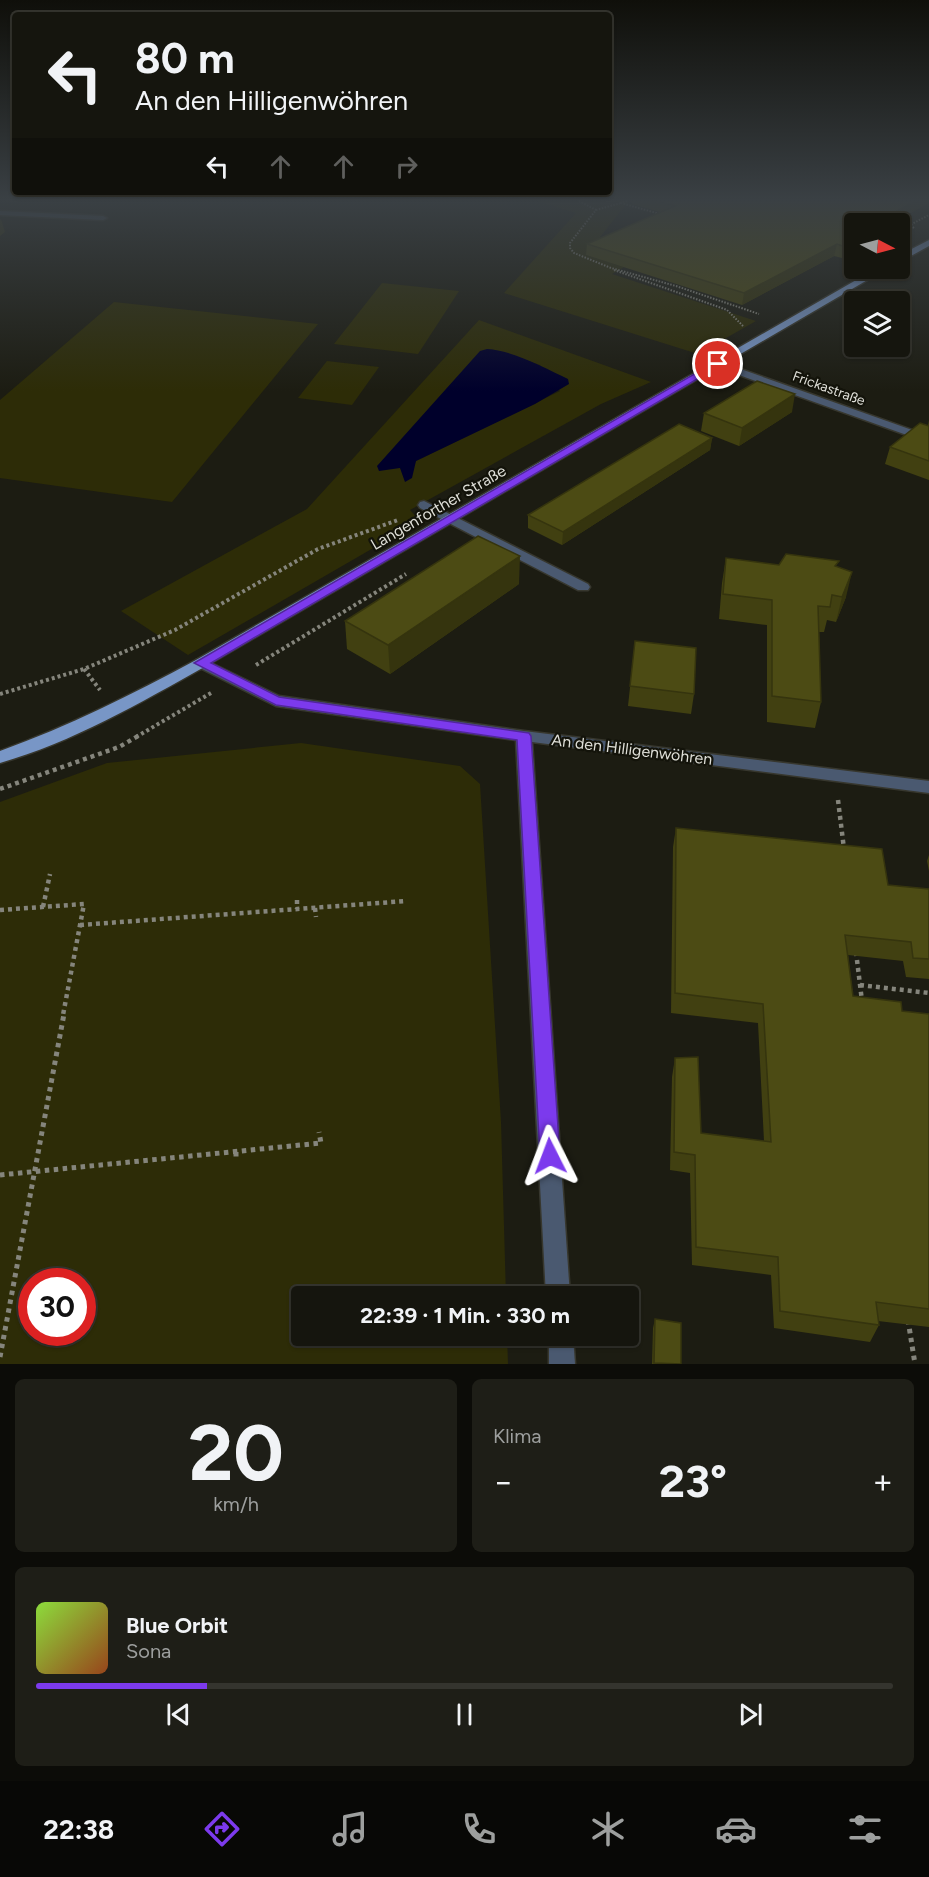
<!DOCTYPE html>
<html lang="de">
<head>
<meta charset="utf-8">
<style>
  body { margin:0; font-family:Figtree,sans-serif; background:#1e1e17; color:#f1f3f6; height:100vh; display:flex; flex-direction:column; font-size:22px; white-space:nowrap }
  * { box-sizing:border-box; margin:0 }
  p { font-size:20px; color:#9d9f9e }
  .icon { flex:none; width:33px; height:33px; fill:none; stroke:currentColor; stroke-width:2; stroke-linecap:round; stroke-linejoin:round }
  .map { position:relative; height:1364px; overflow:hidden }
  .details { display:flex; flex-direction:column; gap:15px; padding:15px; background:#0c0c08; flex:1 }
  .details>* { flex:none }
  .banner { position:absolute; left:12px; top:12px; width:600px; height:183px; border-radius:6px; box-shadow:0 2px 4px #0004,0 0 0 2px #34342e; background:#15150e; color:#f1f3f6; overflow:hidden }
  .needle { width:39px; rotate:96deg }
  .tools { position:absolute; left:844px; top:213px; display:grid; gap:12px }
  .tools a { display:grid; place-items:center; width:66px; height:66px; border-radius:6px; background:#15150e; box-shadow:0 2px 4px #0004,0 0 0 2px #34342e; font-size:30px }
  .speed { position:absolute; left:18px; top:1268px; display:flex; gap:12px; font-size:30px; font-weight:700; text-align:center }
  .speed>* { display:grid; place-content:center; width:78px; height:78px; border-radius:50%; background:#15150e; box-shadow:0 2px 4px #0004,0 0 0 2px #34342e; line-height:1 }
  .speed .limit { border:9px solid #d22; background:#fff; color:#111 }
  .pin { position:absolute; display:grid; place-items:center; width:51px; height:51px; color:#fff; margin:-26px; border:3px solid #fff; border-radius:50%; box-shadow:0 2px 6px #0007 }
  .me { position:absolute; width:66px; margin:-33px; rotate:357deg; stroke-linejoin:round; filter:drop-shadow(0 0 4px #0008) }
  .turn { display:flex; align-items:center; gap:21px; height:126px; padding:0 24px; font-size:27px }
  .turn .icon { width:78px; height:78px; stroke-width:2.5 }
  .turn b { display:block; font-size:42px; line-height:51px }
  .lanes { display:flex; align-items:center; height:57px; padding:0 24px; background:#0003; justify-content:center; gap:30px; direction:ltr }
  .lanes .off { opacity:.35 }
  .big { font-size:45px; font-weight:700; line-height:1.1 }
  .details .widget { flex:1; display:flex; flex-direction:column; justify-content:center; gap:9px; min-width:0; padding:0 21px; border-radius:9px; background:#1e1e17 }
  .details .dial { align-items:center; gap:0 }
  .dial b { font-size:78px; line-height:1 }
  .song { display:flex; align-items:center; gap:18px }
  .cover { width:72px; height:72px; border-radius:9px; background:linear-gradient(135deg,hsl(90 70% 55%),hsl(20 70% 35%)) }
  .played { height:6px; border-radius:3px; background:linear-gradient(90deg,#7c3aed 20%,#34342e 20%) }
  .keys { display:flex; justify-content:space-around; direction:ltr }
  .heat { display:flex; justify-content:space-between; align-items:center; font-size:33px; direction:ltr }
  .details .tiles { flex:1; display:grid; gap:15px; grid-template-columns:1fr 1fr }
  .widget:last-child { grid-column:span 2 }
  .trip { position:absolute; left:291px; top:1286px; width:348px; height:60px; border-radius:6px; background:#15150e; box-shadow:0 2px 4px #0004,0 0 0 2px #34342e; font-weight:700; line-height:60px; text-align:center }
  .menu { display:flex; height:96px; justify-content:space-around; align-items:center; background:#080806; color:#9d9f9e }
  .menu .icon { width:42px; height:42px }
  .menu .active { color:#7c3aed }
  .menu b { font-size:27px; color:#f1f3f6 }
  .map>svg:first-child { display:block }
  .green { fill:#2d2c07; fill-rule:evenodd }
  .water { fill:#00002b }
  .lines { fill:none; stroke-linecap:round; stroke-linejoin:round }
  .minor-casing { stroke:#37372e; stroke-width:3 }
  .major-casing { stroke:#37372e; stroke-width:3 }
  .path-far3 { stroke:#85857c; stroke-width:2; stroke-dasharray:1.5 1.5; stroke-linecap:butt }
  .path-far2 { stroke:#85857c; stroke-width:4; stroke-dasharray:3 3; stroke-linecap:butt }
  .path-far1 { stroke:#85857c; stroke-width:4.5; stroke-dasharray:4 4; stroke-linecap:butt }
  .path { stroke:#85857c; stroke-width:5; stroke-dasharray:4.5 4.5; stroke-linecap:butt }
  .minor { fill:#4a5970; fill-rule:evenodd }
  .major { fill:#7896c6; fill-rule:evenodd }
  .wall { fill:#414011 }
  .shaded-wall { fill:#35340e }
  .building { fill:#4c4b14; stroke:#35340e; stroke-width:1.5 }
  .route { fill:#7c3aed; stroke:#51269a; stroke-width:1.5 }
  .labels { text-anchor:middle; stroke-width:4.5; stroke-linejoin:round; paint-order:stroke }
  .far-street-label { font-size:14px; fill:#dfdfd8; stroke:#13130a }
  .street-label { font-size:16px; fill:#dfdfd8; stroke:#13130a }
</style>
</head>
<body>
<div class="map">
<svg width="929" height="1364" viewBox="0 0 929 1364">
  <rect width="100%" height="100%" fill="#1c1c12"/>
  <g class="green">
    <path d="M537 201H625L627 203 586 255 624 267 612 274 756 321 698 354 504 293 576 213Z"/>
    <path d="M382 283 459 291 418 354 334 344Z"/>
    <path d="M114 302 318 324 172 502 0 478V400Z"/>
    <path d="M479 320 651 382 601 404 410 510 420 521 188 655 121 611 307 509ZM487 349 495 350 540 365 560 391 416 461 405 481 400 467Z"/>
    <path d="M327 361 379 367 352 405 298 398Z"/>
    <path d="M301 743 460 766 480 784 501 1122 506 1296H302V1335H507L508 1364H0V802L107 763ZM32 1281H82V1332H32Z"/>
  </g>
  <path class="water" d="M487 349C511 350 545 368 568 379L569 384 535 404 416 461 412 478 405 482 400 468 379 471 377 466 480 351Z"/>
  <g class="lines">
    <defs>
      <g id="minor">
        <path d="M0 211 103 216 107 218 103 220 0 215Z"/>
        <path d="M718 361 929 436V443L714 366 713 364Z"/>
        <path d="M424 501 588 584 590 587 588 590H578L420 508 418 505 420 502Z"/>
        <path d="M201 658 279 696 524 731 929 781V793L532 742 570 1296H546L516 740 276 706 196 666 194 663 196 660Z"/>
        <path d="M549 1335H573L575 1364H549Z"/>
      </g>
      <g id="major">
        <path d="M929 240V246L900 262V255Z"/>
        <path d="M877 268H888L206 666C140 703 73 742 0 763V751C69 726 131 695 196 660Z"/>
      </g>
    </defs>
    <use href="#minor" class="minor-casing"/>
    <use href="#major" class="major-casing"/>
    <g class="path-far3">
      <path d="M579 201 596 210 570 243V248L574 253 611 268 676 286 759 314"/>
      <path d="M627 201 621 203 660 214"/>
      <path d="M596 210 621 203"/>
      <path d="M914 228 910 225 929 215"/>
      <path d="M614 270 727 310 743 326"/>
    </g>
    <g class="path-far2">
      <path d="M256 665 406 574"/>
      <path d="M84 669 100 690"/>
      <path d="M0 694 84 669 175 630 318 549 398 520"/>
      <path d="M136 737 211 693"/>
    </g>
    <g class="path-far1">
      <path d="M0 789 119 747 138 736"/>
      <path d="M838 800 844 849"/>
      <path d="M297 900V909"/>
      <path d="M43 907 50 874"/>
      <path d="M315 908 316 917"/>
      <path d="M0 910 84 904 63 1015"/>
      <path d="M80 925 406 901"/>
      <path d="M856 952 862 1001"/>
      <path d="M860 985 929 993"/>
    </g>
    <g class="path">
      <path d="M236 1152V1158"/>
      <path d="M0 1175 321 1143 319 1132"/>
      <path d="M908 1320 915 1364"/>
      <path d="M0 1357 64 1014"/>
    </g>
    <use href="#minor" class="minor"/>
    <use href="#major" class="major"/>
  </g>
  <g class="wall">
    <path d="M632 201H929L894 222V224H855L846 259 834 256 742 305 586 255 587 244 660 212 632 204Z"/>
    <path d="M792 412 739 446 701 431 704 413Z"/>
    <path d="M929 420V480L885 464 890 447 928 426Z"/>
    <path d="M712 438 710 450 562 545 528 528V515Z"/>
    <path d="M726 558 779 565 837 567 846 597 836 622 827 620 824 632H819L821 702 815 728 767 722V625L719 619 722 583Z"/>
    <path d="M519 584 390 674 347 649 345 621Z"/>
    <path d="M635 641 694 694 691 714 628 706Z"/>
    <path d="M676 828 888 885 929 889V979L906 977 903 961 848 955 853 996 902 1011 929 1014V1327L878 1321 879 1325 870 1342 774 1328 771 1275 692 1265 690 1173 670 1170 672 1077 675 1058 701 1133 764 1141 758 1023 671 1013 673 847Z"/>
    <path d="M929 855V871L927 861Z"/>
    <path d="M655 1319 681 1364H652L653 1328Z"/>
  </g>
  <g class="shaded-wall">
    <path d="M916 201H929V203L894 222V224H882L883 218Z"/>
    <path d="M1 219 5 232 0 236V220Z"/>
    <path d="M837 244 834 256 742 305 744 293Z"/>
    <path d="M855 244V253L846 259 848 248Z"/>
    <path d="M795 394 792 412 739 446 742 428Z"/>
    <path d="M712 438 710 450 562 545 563 532Z"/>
    <path d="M520 556 519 584 390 674 388 645Z"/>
    <path d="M852 572 846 597 836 622 842 597Z"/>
  </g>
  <g class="building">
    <path d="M657 201H916L883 218 894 221 890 224H855V244L848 248 837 244 744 293 587 244 675 206Z"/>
    <path d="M757 381 795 394 742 428 704 413Z"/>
    <path d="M920 423 929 426V461L890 447Z"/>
    <path d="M679 424 712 438 563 532 528 515Z"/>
    <path d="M478 536 520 556 388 645 345 621Z"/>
    <path d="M786 554 839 561 835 566 852 572 842 597 832 595 830 607 818 606 821 702 772 696V600L723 594 726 558 779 565Z"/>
    <path d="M635 641 696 648 694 694 630 686Z"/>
    <path d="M676 828 882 849 888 885 929 889V959L913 958 911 942 845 935 853 996 901 1002 902 1011 929 1014V1309L876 1302 879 1325 780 1311 778 1257 696 1247 695 1155 674 1152 675 1058 698 1057 701 1133 771 1142 763 1004 675 993Z"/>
    <path d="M655 1319 681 1323V1364L654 1363Z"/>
  </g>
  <linearGradient id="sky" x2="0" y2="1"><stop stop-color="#0f0f0a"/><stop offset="0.51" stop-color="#3a4044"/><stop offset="1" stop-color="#3a4044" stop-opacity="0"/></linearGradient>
  <rect width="929" height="391" fill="url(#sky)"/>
  <path class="route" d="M715 362 723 364 211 663 279 697 529 733 531 736 560 1156 557 1162 550 1165 543 1162 540 1156 517 740 276 705 194 663Z"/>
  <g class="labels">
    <g class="far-street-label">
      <text transform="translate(829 388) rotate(20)" y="5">Frickastraße</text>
    </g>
    <g class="street-label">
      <text transform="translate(438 507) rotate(-30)" y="6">Langenforther Straße</text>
      <text transform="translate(632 749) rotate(7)" y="6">An den Hilligenwöhren</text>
    </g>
  </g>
</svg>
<div class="tools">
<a><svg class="needle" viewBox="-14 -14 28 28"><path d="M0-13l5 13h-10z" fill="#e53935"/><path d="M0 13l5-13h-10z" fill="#9d9f9e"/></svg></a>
<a><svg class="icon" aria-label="layers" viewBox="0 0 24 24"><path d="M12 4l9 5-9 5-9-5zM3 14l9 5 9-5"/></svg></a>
</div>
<div class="speed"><div class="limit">30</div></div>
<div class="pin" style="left:718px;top:364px;background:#d93025"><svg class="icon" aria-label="arrive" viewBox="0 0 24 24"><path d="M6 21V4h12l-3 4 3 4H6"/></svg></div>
<svg class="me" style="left:550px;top:1156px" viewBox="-20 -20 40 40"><path d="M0-17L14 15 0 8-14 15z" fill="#7c3aed" stroke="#fff" stroke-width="4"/></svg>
<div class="trip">22:39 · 1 Min. · 330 m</div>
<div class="banner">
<div class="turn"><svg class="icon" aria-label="left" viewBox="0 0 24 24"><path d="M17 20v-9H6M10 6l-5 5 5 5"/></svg><div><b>80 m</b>An den Hilligenwöhren</div></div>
<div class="lanes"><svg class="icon" aria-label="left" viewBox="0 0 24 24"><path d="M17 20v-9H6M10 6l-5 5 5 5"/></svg><svg class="icon off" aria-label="ahead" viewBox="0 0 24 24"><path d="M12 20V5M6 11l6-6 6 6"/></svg><svg class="icon off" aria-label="ahead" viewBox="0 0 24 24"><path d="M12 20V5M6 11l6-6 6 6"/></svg><svg class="icon off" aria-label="right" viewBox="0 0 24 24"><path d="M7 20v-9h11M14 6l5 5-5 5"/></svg></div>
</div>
</div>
<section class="details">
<div class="tiles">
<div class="widget dial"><b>20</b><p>km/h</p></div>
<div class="widget"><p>Klima</p>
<div class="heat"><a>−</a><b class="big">23°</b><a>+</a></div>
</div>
<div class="widget">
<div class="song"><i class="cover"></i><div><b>Blue Orbit</b><p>Sona</p></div></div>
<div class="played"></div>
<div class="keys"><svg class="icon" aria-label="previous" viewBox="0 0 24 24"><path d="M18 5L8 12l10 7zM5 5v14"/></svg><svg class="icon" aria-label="pause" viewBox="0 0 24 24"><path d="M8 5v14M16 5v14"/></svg><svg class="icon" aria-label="next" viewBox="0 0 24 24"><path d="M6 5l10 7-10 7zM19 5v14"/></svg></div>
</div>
</div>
</section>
<nav class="menu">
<b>22:38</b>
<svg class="icon active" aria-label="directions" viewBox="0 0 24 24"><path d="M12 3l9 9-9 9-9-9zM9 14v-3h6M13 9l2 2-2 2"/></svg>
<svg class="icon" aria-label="music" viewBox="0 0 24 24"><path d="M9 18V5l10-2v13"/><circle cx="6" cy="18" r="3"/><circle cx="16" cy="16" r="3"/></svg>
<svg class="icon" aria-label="phone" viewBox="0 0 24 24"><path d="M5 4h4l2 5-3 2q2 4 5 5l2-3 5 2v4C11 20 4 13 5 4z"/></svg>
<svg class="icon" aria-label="climate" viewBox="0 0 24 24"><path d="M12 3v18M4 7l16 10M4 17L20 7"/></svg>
<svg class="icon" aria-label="car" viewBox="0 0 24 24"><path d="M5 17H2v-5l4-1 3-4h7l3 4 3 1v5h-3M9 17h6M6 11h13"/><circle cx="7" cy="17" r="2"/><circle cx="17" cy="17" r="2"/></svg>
<svg class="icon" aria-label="filters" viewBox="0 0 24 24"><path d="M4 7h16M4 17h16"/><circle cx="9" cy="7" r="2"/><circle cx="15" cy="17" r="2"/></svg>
</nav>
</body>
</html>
